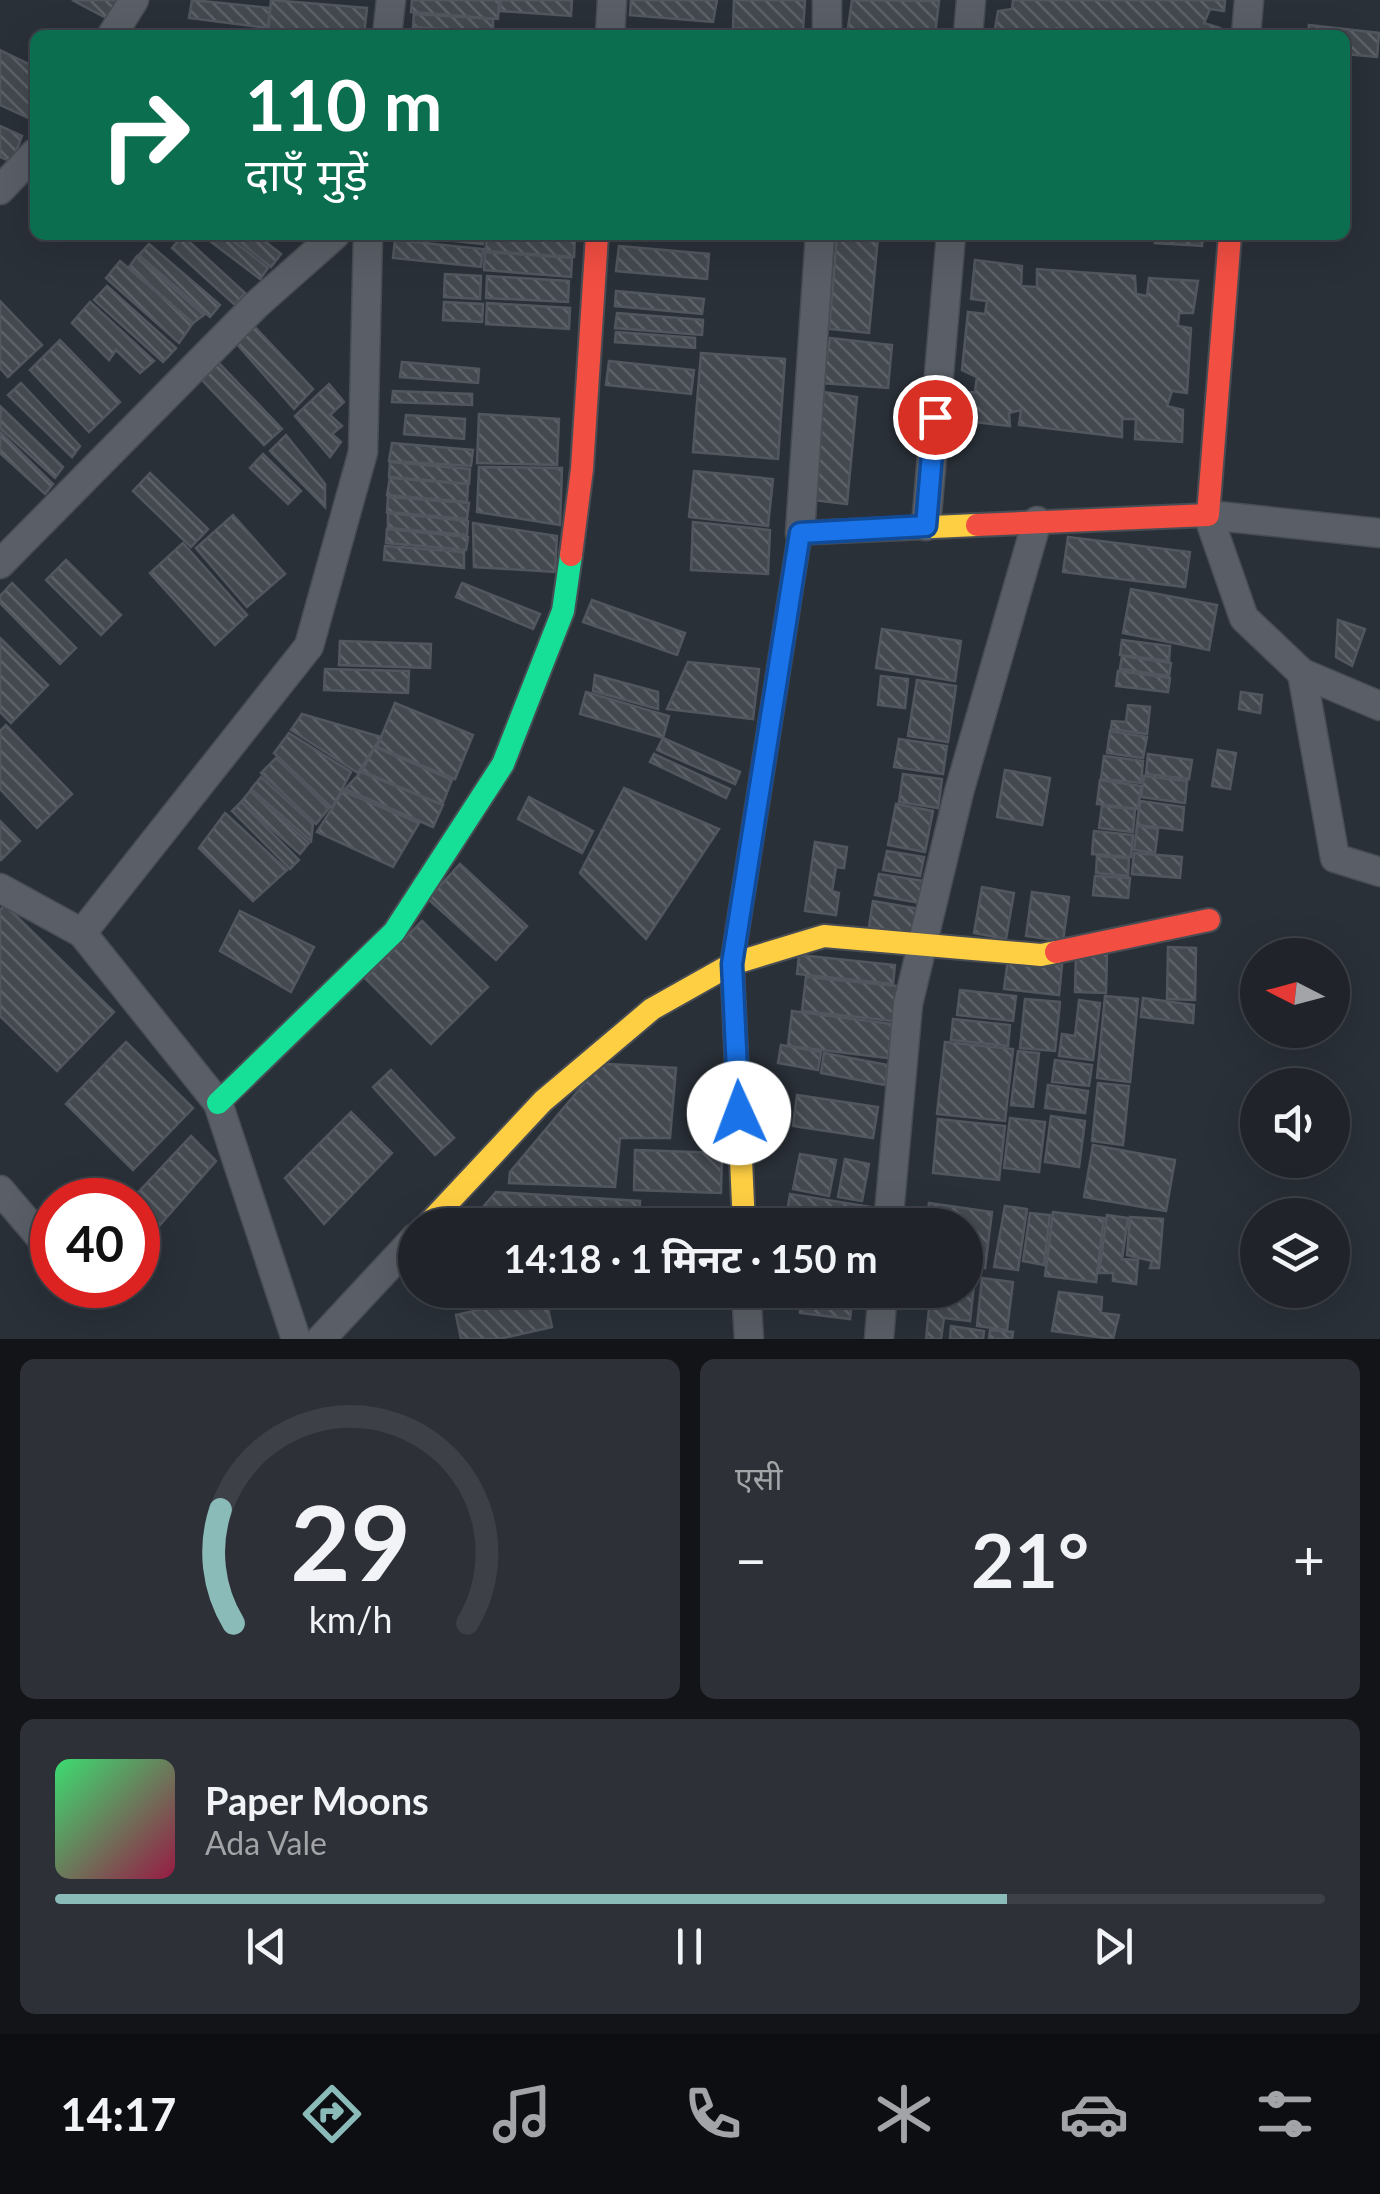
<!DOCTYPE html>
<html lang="hi">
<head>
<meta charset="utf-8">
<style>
  body { margin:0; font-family:Lato,"Noto Sans Devanagari",sans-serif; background:#2d3036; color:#f1f3f6; height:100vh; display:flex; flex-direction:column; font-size:38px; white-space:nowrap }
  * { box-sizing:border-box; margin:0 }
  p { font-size:32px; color:#a2a4a8 }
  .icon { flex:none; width:55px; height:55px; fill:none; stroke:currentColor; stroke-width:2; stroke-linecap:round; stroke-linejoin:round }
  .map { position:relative; height:1339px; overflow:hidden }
  .panel { display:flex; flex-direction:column; gap:20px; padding:20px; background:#121417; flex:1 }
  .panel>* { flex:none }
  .hud { position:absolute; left:30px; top:30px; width:1320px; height:210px; border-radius:15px; box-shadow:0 10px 40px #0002,0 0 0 2px #3d4147; background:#0b6e4f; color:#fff; overflow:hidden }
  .needle { width:65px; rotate:276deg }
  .fabs { position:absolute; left:1240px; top:938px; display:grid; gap:20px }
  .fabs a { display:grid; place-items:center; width:110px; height:110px; border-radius:50%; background:#20242a; box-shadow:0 10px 40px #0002,0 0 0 2px #3d4147; font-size:50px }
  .speed { position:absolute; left:30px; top:1178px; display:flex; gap:20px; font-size:50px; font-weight:700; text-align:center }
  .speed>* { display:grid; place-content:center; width:130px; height:130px; border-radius:50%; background:#20242a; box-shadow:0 10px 40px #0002,0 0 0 2px #3d4147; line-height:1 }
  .speed .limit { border:15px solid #d22; background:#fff; color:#111 }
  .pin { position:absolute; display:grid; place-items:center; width:85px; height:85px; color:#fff; margin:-42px; border:5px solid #fff; border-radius:50%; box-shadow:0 2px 10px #0007 }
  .me { position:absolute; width:110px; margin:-55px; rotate:358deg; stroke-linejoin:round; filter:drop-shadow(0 0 8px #0008) }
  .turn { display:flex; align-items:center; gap:35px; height:210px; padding:0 50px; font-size:45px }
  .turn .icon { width:130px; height:130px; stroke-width:2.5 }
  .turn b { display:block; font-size:70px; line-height:85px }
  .big { font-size:75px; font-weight:700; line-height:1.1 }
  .panel .tile { flex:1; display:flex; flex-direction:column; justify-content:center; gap:15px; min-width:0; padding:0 35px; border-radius:15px; background:#2d3036 }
  .panel .dial { align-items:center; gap:0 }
  .dial svg { height:260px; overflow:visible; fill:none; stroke:#3d4147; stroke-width:7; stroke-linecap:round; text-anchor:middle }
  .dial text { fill:#f1f3f6; stroke:none }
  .song { display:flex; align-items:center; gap:30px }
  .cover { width:120px; height:120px; border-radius:15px; background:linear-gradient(135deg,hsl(140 70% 55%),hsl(340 70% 35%)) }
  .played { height:10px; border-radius:5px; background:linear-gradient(90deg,#8bbbb9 75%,#3d4147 75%) }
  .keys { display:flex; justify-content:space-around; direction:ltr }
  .heat { display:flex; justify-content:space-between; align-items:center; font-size:55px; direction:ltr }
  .panel .tiles { flex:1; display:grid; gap:20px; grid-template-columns:1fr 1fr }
  .tile:last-child { grid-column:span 2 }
  .trip { position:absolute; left:398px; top:1208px; width:585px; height:100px; border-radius:50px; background:#20242a; box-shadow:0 10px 40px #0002,0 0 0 2px #3d4147; font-weight:700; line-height:100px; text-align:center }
  .menu { display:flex; height:160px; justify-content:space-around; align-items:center; background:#0d0e11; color:#a2a4a8 }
  .menu .icon { width:70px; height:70px }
  .menu .selected { color:#8bbbb9 }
  .menu b { font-size:45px; color:#f1f3f6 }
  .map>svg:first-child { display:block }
  .building { fill:url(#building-back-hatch); stroke:#52575f; stroke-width:2.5 }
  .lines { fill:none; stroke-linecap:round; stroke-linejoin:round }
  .street-casing { stroke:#484c53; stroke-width:31 }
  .fast-casing { stroke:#484c53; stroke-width:26 }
  .slow-casing { stroke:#484c53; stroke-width:26 }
  .jam-casing { stroke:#484c53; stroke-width:26 }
  .street { stroke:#5a5e66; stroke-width:28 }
  .fast { stroke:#16e098; stroke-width:22 }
  .slow { stroke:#ffcf43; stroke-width:22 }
  .jam { stroke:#f24e42; stroke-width:22 }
  .route-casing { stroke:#114b97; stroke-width:25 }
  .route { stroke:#1a73e8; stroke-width:18 }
</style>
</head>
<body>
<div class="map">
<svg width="1380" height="1339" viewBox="0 0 1380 1339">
  <defs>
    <pattern id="building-back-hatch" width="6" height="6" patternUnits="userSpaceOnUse" patternTransform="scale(2.5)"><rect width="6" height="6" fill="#444950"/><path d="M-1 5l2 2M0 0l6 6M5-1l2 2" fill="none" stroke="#5d6168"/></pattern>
  </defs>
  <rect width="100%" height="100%" fill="#2a3038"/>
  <g class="building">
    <path d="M72 0H120L110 20Z"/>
    <path d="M192 0 270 8 268 28 189 18Z"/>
    <path d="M271 0 367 8 364 35H268Z"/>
    <path d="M412 0H499L498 19 411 12Z"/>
    <path d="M501 0H572L571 16 500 11Z"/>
    <path d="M631 0H717L713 22 630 15Z"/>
    <path d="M734 0H805L803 30 733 28Z"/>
    <path d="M852 0 939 1 935 35H847Z"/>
    <path d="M1013 0H1225L1224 11 1210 9 1204 23 1220 28V35H1057L1058 28 1047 31V35H994L998 11 1012 9Z"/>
    <path d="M414 14 493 19V32L413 27Z"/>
    <path d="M1309 25 1379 33 1377 57 1345 54V35H1308Z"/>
    <path d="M413 28 495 33V35H413Z"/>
    <path d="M0 50 35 67V121L0 105Z"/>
    <path d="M0 126 22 136 12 162 0 157Z"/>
    <path d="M202 235H226L268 268 260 279Z"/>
    <path d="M231 235H257L281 254 271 267Z"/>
    <path d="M401 235H484L483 244Z"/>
    <path d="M488 235H575L574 257 485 251Z"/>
    <path d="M837 235 878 237 869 333 829 329Z"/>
    <path d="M1156 235H1203L1202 246 1155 243Z"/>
    <path d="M183 236 245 293 235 305 172 248Z"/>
    <path d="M395 240 483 249 481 267 393 258Z"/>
    <path d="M149 244 220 305 210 317 139 255Z"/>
    <path d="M619 246 709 254 707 279 616 271Z"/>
    <path d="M485 252 572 258 571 277 484 270Z"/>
    <path d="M137 256 204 315 193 323 129 267Z"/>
    <path d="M975 260 1022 266 1021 286 1037 287V269L1135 276 1136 294 1147 296 1149 278 1198 281 1193 313H1179L1178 326 1191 328 1187 393 1172 391 1167 406 1183 410 1182 442 1135 439 1136 419H1122V437L1019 425 1021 410 1009 413 1010 426 956 420 960 393 975 392 977 377 962 370 968 312 985 314 987 301 971 299Z"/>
    <path d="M120 261 193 323 179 343 106 278Z"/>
    <path d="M445 274 481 276 480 299 444 297Z"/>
    <path d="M487 276 569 281 568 302 486 298Z"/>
    <path d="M107 286 176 348 163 362 94 300Z"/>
    <path d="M616 291 704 299 702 314 615 306Z"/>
    <path d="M0 301 42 345 8 377 0 368Z"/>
    <path d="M90 302 154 361 140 373 116 350 109 360 72 323Z"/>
    <path d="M444 302 483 304 482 322 443 320Z"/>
    <path d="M487 303 570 308 569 329 486 324Z"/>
    <path d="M617 313 703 320 702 335 615 328Z"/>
    <path d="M254 326 313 389 294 409 235 342Z"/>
    <path d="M616 332 695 338V348L615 342Z"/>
    <path d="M830 338 892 345 888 388 822 383Z"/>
    <path d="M60 340 120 402 89 432 30 370Z"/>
    <path d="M701 353 785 359 778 459 693 452Z"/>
    <path d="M609 361 694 370 691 394 606 385Z"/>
    <path d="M402 362 479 369 478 383 400 377Z"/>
    <path d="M219 363 282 429 264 445 202 380Z"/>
    <path d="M21 383 80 446 72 457 8 395Z"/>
    <path d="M329 384 344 402 330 415 342 426 332 434 341 442 330 457 295 416Z"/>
    <path d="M393 391 472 394V405L392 402Z"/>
    <path d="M824 392 857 397 847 504 813 500Z"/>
    <path d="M1 407 63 467 55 478 0 428Z"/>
    <path d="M479 414 559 419 557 465 477 463Z"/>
    <path d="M406 415 465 419 464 439 404 434Z"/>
    <path d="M0 432 53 484 45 494 0 453Z"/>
    <path d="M286 435 325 484V507L270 451Z"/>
    <path d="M392 443 473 450 471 466 389 461Z"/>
    <path d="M263 454 301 491 288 504 250 468Z"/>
    <path d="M390 462 470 469 469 484 389 477Z"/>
    <path d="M479 467 562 468 560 525 477 512Z"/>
    <path d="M694 471 773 479 768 526 689 517Z"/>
    <path d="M150 473 208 529 191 547 133 491Z"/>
    <path d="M390 478 468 484 467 502 387 495Z"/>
    <path d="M388 497 469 503 467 519 387 512Z"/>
    <path d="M388 513 468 521 467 535 388 528Z"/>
    <path d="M233 515 285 574 247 607 196 548Z"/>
    <path d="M693 522 770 530 768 574 691 570Z"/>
    <path d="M473 523 557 536 555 572 474 567Z"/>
    <path d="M387 529 468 537 466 550 386 543Z"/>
    <path d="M1068 537 1190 552 1185 587 1063 572Z"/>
    <path d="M183 543 247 615 215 645 150 573Z"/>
    <path d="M385 546 464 552V568L384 560Z"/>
    <path d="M66 560 121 615 101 635 46 580Z"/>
    <path d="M12 583 76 648 60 664 0 603V596Z"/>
    <path d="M462 583 540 614 533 629 456 597Z"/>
    <path d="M1131 589 1217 605 1209 650 1123 633Z"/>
    <path d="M592 600 685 633 677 655 583 622Z"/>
    <path d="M1338 620 1365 629 1352 666 1336 657Z"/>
    <path d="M882 629 961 641 955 681 876 668Z"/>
    <path d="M0 638 48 685 11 723 0 712Z"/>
    <path d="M1122 640 1170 646 1169 661 1120 655Z"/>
    <path d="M340 641 431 644 430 668 339 665Z"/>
    <path d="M1122 656 1171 663 1169 676 1120 669Z"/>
    <path d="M688 662 759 669 753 719 667 709Z"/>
    <path d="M325 669 409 671 408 693 324 690Z"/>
    <path d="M1118 671 1170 678 1168 692 1116 686Z"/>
    <path d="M595 675 658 692V709L593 691Z"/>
    <path d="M881 676 908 679 905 708 878 705Z"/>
    <path d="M917 680 956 686 948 742 908 736Z"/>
    <path d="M586 692 669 716 663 738 580 714Z"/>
    <path d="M1241 692 1262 695 1260 713 1239 709Z"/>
    <path d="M395 703 473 735 455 779 377 747Z"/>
    <path d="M1128 705 1150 707 1147 734 1111 729 1112 721 1126 722Z"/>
    <path d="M302 714 381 737 358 773 291 730Z"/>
    <path d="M6 725 72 794 37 828 0 789V731Z"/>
    <path d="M1110 731 1147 737 1143 758 1107 753Z"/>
    <path d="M289 733 351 772 332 808 274 753Z"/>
    <path d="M663 738 740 772 735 784 657 750Z"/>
    <path d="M899 739 947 746 943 774 894 767Z"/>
    <path d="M375 747 452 780 442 805 362 771Z"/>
    <path d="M1218 750 1236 753 1230 789 1212 786Z"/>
    <path d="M654 754 730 789 726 798 650 762Z"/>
    <path d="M1148 754 1192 760 1189 779 1146 774Z"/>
    <path d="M1104 756 1143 761 1141 783 1101 779Z"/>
    <path d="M276 758 329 808 316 824 261 773Z"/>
    <path d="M1005 770 1050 778 1042 825 997 817Z"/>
    <path d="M361 772 443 805 433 827 345 789Z"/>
    <path d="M903 774 942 779 938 808 899 802Z"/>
    <path d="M1144 776 1187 781 1185 803 1141 797Z"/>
    <path d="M261 777 313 824 311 841 251 789Z"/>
    <path d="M1100 780 1141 786 1138 809 1097 804Z"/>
    <path d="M624 788 719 829 646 939 580 873Z"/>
    <path d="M250 791 309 843 300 854 241 802Z"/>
    <path d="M343 791 419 823 393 867 317 832Z"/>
    <path d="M529 797 593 831 582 853 518 819Z"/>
    <path d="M1140 801 1184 807 1182 830 1137 825Z"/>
    <path d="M241 802 299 860 290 869 232 811Z"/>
    <path d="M896 804 933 811 925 852 888 845Z"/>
    <path d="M1102 806 1135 809 1133 832 1099 828Z"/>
    <path d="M225 813 287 870 253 901 199 848Z"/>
    <path d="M0 821 20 841 1 860 0 859Z"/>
    <path d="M1137 826 1158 829 1155 853 1134 850Z"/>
    <path d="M1094 831 1133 835 1131 857 1092 854Z"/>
    <path d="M815 842 847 847 844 868 836 867 832 891 839 893 836 915 805 911Z"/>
    <path d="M887 851 924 857 920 876 883 870Z"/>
    <path d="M1134 853 1182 857 1180 878 1132 874Z"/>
    <path d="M1097 856 1129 858 1128 876 1096 873Z"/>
    <path d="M460 864 527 926 496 960 428 899Z"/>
    <path d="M879 874 924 881 920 903 875 895Z"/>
    <path d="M1095 876 1130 878 1128 898 1093 895Z"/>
    <path d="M982 887 1014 893 1006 939 974 933Z"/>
    <path d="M1032 892 1069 897 1063 941 1026 936Z"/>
    <path d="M873 901 920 909 916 934 869 927Z"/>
    <path d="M5 905 114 1012 57 1071 0 1016V910Z"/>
    <path d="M240 911 314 947 291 992 220 951Z"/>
    <path d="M422 921 488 987 431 1044 365 978Z"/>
    <path d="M1168 947 1196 948 1195 1000 1167 999Z"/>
    <path d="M1076 952 1107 953 1106 993 1075 992Z"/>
    <path d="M799 955 895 965 893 984 797 974Z"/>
    <path d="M1008 959 1062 965 1059 995 1004 989Z"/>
    <path d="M806 977 898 986 894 1021 802 1011Z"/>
    <path d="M960 990 1016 996 1013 1021 957 1015Z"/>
    <path d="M1105 996 1138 999 1130 1082 1097 1078Z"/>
    <path d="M1143 998 1194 1005 1193 1023 1141 1017Z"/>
    <path d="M1025 999 1060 1002 1055 1051 1020 1048Z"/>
    <path d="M1079 1000 1100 1003 1093 1060 1059 1056 1062 1034 1075 1036Z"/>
    <path d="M792 1011 892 1024 888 1058 788 1046Z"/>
    <path d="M953 1019 1010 1025 1008 1046 951 1040Z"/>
    <path d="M126 1042 193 1108 133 1170 66 1104Z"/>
    <path d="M945 1042 1013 1049 1005 1121 937 1114Z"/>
    <path d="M781 1045 821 1052 818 1070 778 1063Z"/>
    <path d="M1018 1051 1039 1053 1033 1107 1011 1105Z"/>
    <path d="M824 1053 888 1065 885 1085 821 1073Z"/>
    <path d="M1055 1060 1092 1065 1089 1086 1052 1082Z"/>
    <path d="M590 1063 676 1068 670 1138H620L615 1187 509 1183 510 1172 587 1080Z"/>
    <path d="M391 1070 454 1138 435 1155 373 1087Z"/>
    <path d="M1098 1083 1129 1086 1123 1145 1092 1141Z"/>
    <path d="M1048 1085 1088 1091 1085 1113 1045 1108Z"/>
    <path d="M797 1095 878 1107 873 1138 793 1126Z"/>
    <path d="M351 1112 392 1153 324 1224 285 1178Z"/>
    <path d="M1051 1116 1085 1121 1079 1167 1045 1162Z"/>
    <path d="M1010 1118 1045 1122 1039 1172 1004 1168Z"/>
    <path d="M938 1119 1005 1126 999 1180 933 1173Z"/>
    <path d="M191 1136 216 1161 138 1250V1200H131Z"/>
    <path d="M1093 1145 1175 1160 1166 1211 1084 1197Z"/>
    <path d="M635 1150 722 1153 721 1193 634 1190Z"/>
    <path d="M800 1154 836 1160 829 1196 793 1189Z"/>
    <path d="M845 1159 869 1164 862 1201 838 1197Z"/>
    <path d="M496 1192 640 1201 639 1225H494L482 1208Z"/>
    <path d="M790 1194 871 1207 868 1225H785Z"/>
    <path d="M929 1203 992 1212 985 1268 965 1265V1225H926Z"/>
    <path d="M1005 1206 1027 1209 1018 1270 994 1267Z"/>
    <path d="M1053 1212 1104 1218 1096 1282 1045 1276Z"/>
    <path d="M1030 1213 1050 1215 1044 1265 1023 1261Z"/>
    <path d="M1107 1215 1128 1218 1122 1259 1138 1260 1136 1284 1113 1281V1273H1099Z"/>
    <path d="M1130 1217 1163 1219 1159 1268H1150L1152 1261 1127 1255Z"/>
    <path d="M965 1275 975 1276 970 1321 944 1318 941 1339H926L930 1298 922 1296V1290H965Z"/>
    <path d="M982 1278 1013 1282 1007 1330 977 1326Z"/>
    <path d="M1059 1292 1102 1297 1101 1313 1119 1315 1113 1339 1052 1331Z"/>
    <path d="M545 1295 552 1327 499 1339H461L456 1315Z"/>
    <path d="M802 1296 852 1301 850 1319 800 1313Z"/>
    <path d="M951 1326 984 1331 983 1339H950Z"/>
    <path d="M990 1330 1013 1332 1012 1339H989Z"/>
  </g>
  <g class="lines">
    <defs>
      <g id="street">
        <path d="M112 35 134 0"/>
        <path d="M387 35 391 0"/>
        <path d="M610 35 612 0"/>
        <path d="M827 35V0"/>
        <path d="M968 35 971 0"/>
        <path d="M1246 35 1249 0"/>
        <path d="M0 190 35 153"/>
        <path d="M926 526 951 235"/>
        <path d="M800 533 820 235"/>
        <path d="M1380 533 1208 515 1244 618 1302 673 1380 706"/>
        <path d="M0 564 256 305 335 235"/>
        <path d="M1302 673 1335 858 1380 872"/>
        <path d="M0 888 82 933 309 646 363 452 368 235"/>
        <path d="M82 933 218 1103 296 1339"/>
        <path d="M0 1190 52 1251"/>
        <path d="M888 1225 908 1004 959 792 1037 521"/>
        <path d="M746 1290 749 1339"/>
        <path d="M321 1339 415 1238"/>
        <path d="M879 1339 883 1290"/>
      </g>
      <path id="fast" d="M218 1103 394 932 503 764 563 611 571 555"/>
      <g id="slow">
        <path d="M427 1225 543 1101 652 1009 732 964 824 936 1041 955 1056 952"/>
        <path d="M744 1225 732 964 800 533 977 525"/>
      </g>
      <g id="jam">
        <path d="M977 525 1208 515 1230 235"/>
        <path d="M571 555 582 469 597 235"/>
        <path d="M1056 952 1209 920"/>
      </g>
    </defs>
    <use href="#street" class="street-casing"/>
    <use href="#fast" class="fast-casing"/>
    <use href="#slow" class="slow-casing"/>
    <use href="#jam" class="jam-casing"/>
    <use href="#street" class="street"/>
    <use href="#fast" class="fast"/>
    <use href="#slow" class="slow"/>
    <use href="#jam" class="jam"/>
  </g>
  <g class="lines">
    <defs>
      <path id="route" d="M739 1113 732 964 800 533 926 526 935 417"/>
    </defs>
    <use href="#route" class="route-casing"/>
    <use href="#route" class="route"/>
  </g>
</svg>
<div class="fabs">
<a><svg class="needle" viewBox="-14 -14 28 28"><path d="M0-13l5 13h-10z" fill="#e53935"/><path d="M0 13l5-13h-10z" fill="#a2a4a8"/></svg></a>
<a><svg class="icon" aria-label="sound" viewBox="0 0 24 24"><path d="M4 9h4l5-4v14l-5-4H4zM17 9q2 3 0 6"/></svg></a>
<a><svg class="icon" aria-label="layers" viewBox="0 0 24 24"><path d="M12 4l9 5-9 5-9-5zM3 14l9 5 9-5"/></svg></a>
</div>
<div class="speed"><div class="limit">40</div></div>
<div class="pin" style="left:935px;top:417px;background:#d93025"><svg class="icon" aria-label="arrive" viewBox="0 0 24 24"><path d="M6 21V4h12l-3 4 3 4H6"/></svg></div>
<svg class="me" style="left:739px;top:1113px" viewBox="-20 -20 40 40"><circle r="19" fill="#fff"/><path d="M0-13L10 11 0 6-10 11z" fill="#1a73e8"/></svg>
<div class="trip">14:18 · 1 मिनट · 150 m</div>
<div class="hud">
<div class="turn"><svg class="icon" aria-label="right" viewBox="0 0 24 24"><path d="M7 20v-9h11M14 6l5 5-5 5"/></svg><div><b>110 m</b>दाएँ मुड़ें</div></div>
</div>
</div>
<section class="panel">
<div class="tiles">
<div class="tile dial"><svg viewBox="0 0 100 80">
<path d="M14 69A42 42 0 1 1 86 69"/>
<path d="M14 69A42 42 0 0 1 10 34" stroke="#8bbbb9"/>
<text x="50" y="56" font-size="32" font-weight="700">29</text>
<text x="50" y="72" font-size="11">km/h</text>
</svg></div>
<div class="tile"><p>एसी</p>
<div class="heat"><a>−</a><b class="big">21°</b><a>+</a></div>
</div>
<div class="tile">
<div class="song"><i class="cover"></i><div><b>Paper Moons</b><p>Ada Vale</p></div></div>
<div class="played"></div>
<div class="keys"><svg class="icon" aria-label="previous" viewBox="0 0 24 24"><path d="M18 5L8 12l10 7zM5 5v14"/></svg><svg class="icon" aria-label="pause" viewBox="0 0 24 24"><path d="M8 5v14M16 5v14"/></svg><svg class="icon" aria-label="next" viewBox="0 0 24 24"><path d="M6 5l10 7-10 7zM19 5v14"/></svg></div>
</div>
</div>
</section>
<nav class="menu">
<b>14:17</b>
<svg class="icon selected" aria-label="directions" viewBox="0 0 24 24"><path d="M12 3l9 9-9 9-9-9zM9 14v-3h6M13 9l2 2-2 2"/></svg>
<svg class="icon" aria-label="music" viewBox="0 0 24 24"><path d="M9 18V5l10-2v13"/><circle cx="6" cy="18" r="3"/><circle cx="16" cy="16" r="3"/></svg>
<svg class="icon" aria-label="phone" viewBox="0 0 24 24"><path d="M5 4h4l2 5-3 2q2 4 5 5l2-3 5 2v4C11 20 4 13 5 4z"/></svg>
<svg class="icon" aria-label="climate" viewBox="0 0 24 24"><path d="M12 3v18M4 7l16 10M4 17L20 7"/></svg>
<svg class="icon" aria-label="car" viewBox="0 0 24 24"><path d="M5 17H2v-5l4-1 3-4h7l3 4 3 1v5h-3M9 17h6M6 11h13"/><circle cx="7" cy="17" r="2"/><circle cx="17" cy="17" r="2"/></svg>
<svg class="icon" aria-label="filters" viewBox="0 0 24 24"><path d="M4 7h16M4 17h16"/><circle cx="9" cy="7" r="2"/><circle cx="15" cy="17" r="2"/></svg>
</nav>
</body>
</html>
